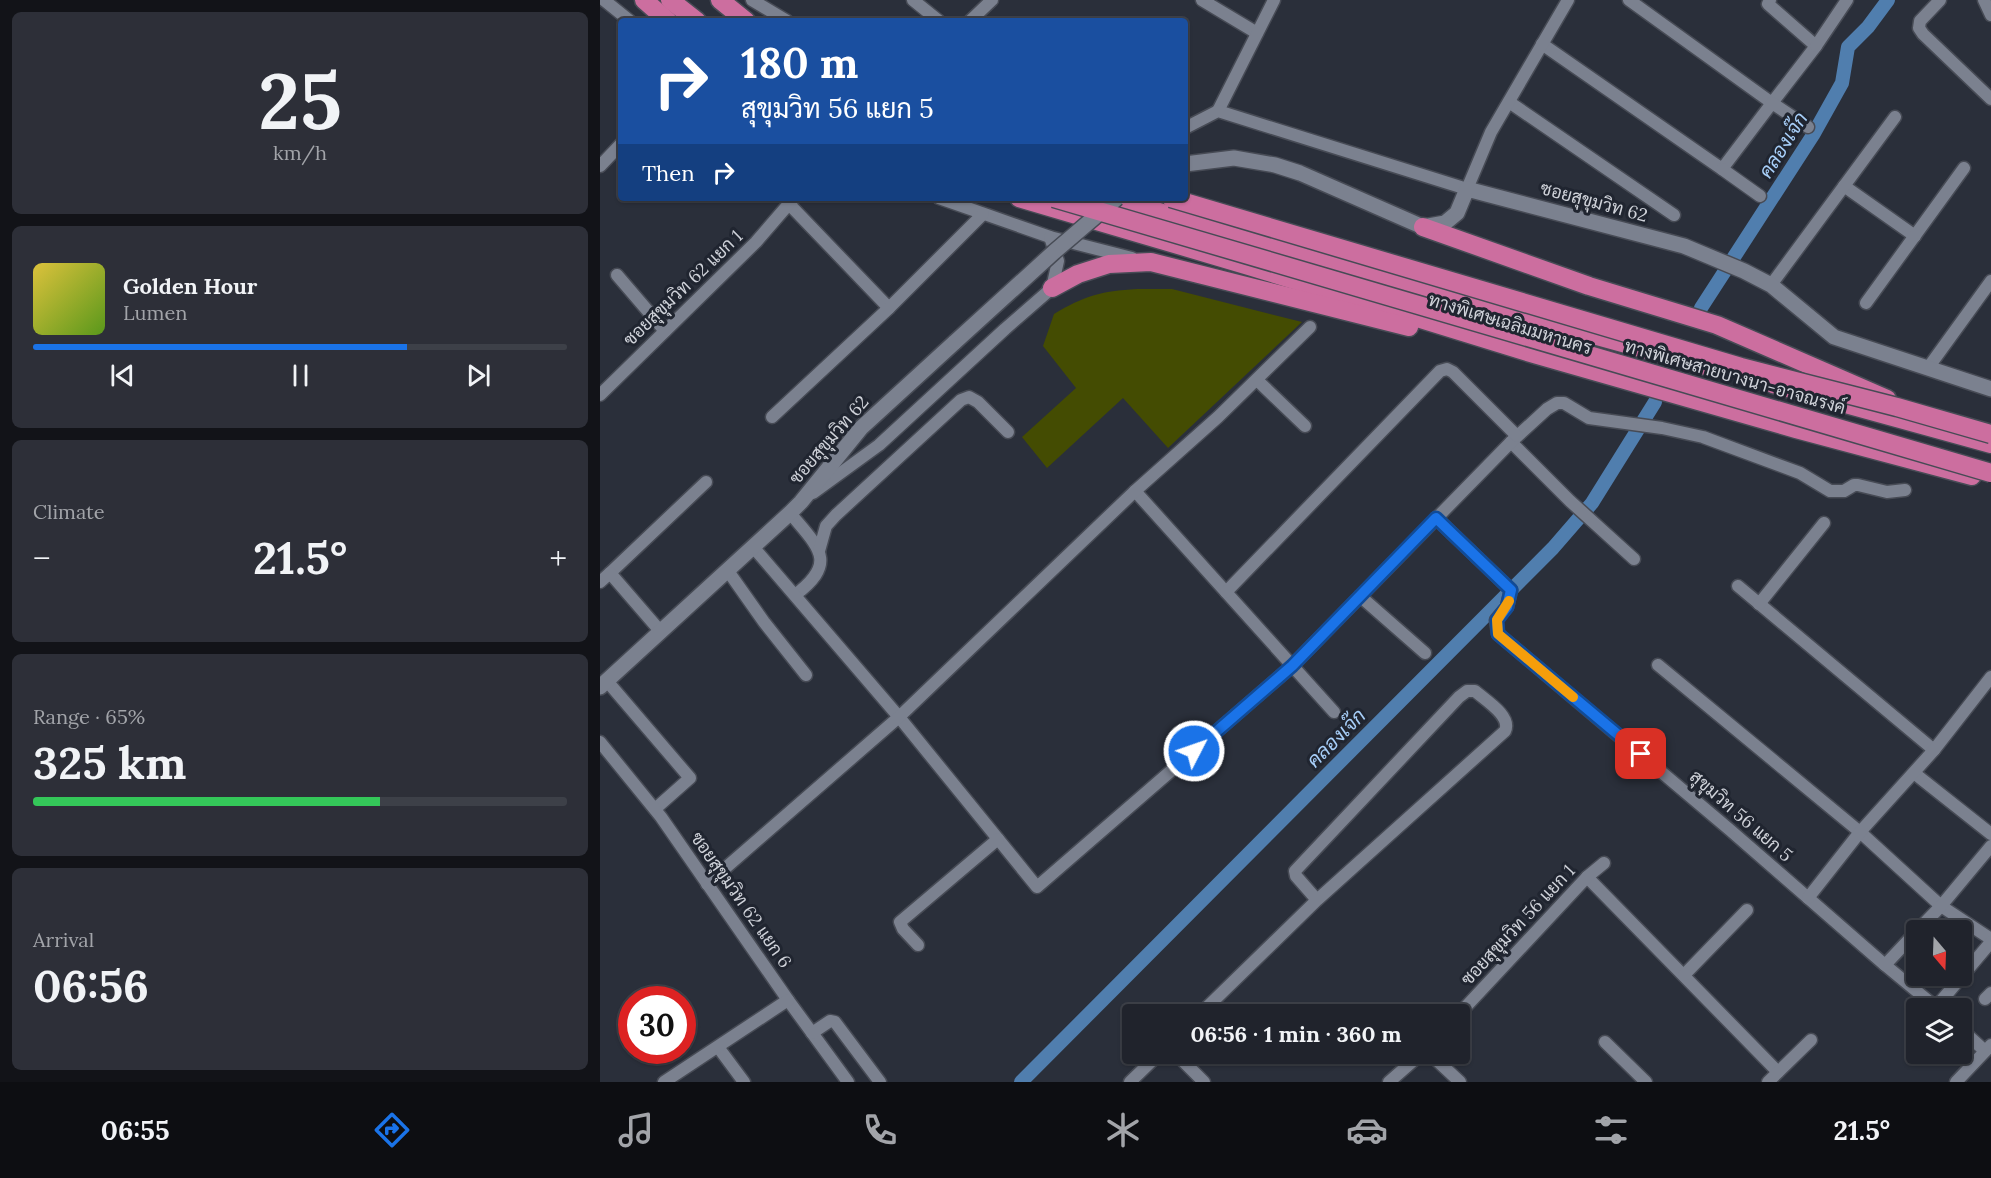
<!DOCTYPE html>
<html lang="en">
<head>
<meta charset="utf-8">
<style>
  body { margin:0; font-family:Lora,Sarabun,serif; background:#2d2f38; color:#f1f3f6; height:100vh; display:flex; flex-direction:column; font-size:22px; white-space:nowrap }
  * { box-sizing:border-box; margin:0 }
  p { font-size:20px; color:#a2a4a9 }
  .icon { flex:none; width:33px; height:33px; fill:none; stroke:currentColor; stroke-width:2; stroke-linecap:round; stroke-linejoin:round }
  .map { position:relative; flex:1; overflow:hidden }
  .side { display:flex; flex-direction:column; gap:12px; padding:12px; background:#121318; width:600px }
  .side>* { flex:none }
  .hud { position:absolute; left:18px; top:18px; width:570px; height:183px; border-radius:6px; box-shadow:0 2px 4px #0004,0 0 0 2px #3d4048; background:#1a4fa0; color:#fff; overflow:hidden }
  .needle { width:39px; rotate:161deg }
  .fabs { position:absolute; left:1306px; top:920px; display:grid; gap:12px }
  .fabs a { display:grid; place-items:center; width:66px; height:66px; border-radius:6px; background:#20232c; box-shadow:0 2px 4px #0004,0 0 0 2px #3d4048; font-size:30px }
  .speed { position:absolute; left:18px; top:986px; display:flex; gap:12px; font-size:30px; font-weight:700; text-align:center }
  .speed>* { display:grid; place-content:center; width:78px; height:78px; border-radius:50%; background:#20232c; box-shadow:0 2px 4px #0004,0 0 0 2px #3d4048; line-height:1 }
  .speed .limit { border:9px solid #d22; background:#fff; color:#111 }
  .pin { position:absolute; display:grid; place-items:center; width:51px; height:51px; color:#fff; margin:-26px; border-radius:12px; box-shadow:0 3px 9px #0006 }
  .me { position:absolute; width:66px; margin:-33px; rotate:49deg; stroke-linejoin:round; filter:drop-shadow(0 0 4px #0008) }
  .turn { display:flex; align-items:center; gap:21px; height:126px; padding:0 24px; font-size:27px }
  .turn .icon { width:78px; height:78px; stroke-width:2.5 }
  .turn b { display:block; font-size:42px; line-height:51px }
  .then { display:flex; align-items:center; height:57px; padding:0 24px; background:#0003; gap:12px; font-size:22px }
  .big { font-size:45px; font-weight:700; line-height:1.1 }
  .side .card { flex:1; display:flex; flex-direction:column; justify-content:center; gap:9px; min-width:0; padding:0 21px; border-radius:9px; background:#2d2f38 }
  .side .dial { align-items:center; gap:0 }
  .dial b { font-size:78px; line-height:1 }
  .song { display:flex; align-items:center; gap:18px }
  .cover { width:72px; height:72px; border-radius:9px; background:linear-gradient(135deg,hsl(50 70% 55%),hsl(90 70% 35%)) }
  .played { height:6px; border-radius:3px; background:linear-gradient(90deg,#1a73e8 70%,#3d4048 70%) }
  .keys { display:flex; justify-content:space-around; direction:ltr }
  .heat { display:flex; justify-content:space-between; align-items:center; font-size:33px; direction:ltr }
  .charge { height:9px; border-radius:4px; background:linear-gradient(90deg,#34c759 65%,#3d4048 0) }
  .trip { position:absolute; left:522px; top:1004px; width:348px; height:60px; border-radius:6px; background:#20232c; box-shadow:0 2px 4px #0004,0 0 0 2px #3d4048; font-weight:700; line-height:60px; text-align:center }
  .menu { display:flex; height:96px; justify-content:space-around; align-items:center; background:#0d0e12; color:#a2a4a9 }
  .menu .icon { width:42px; height:42px }
  .menu .active { color:#1a73e8 }
  .menu b { font-size:27px; color:#f1f3f6 }
  main { display:flex; flex:1; min-height:0 }
  .map>svg:first-child { display:block }
  .grass { fill:#444c02 }
  .lines { fill:none; stroke-linecap:round; stroke-linejoin:round }
  .canal { stroke:#507eae; stroke-width:14 }
  .minor-casing { stroke:#474b55; stroke-width:15 }
  .tertiary-casing { stroke:#474b55; stroke-width:18 }
  .motorway-casing { stroke:#474b55; stroke-width:21 }
  .minor { stroke:#7b818f; stroke-width:12 }
  .tertiary { stroke:#7b818f; stroke-width:15 }
  .motorway { stroke:#cc6e9f; stroke-width:18 }
  .tertiary-bridge-casing { stroke:#474b55; stroke-width:18; stroke-linecap:butt }
  .motorway-bridge-casing { stroke:#474b55; stroke-width:21; stroke-linecap:butt }
  .tertiary-bridge { stroke:#7b818f; stroke-width:15 }
  .motorway-bridge { stroke:#cc6e9f; stroke-width:18 }
  .route-casing { stroke:#114b97; stroke-width:15 }
  .route { stroke:#1a73e8; stroke-width:10 }
  .slow { stroke:#f59e0b; stroke-width:10 }
  .labels { text-anchor:middle; stroke-width:6; stroke-linejoin:round; paint-order:stroke }
  .street-label { font-size:18px; fill:#cfd2d9; stroke:#202530 }
  .water-label { font-size:20px; font-style:italic; fill:#a7cef8; stroke:#202530 }
</style>
</head>
<body>
<main>
<section class="side">
<div class="card dial"><b>25</b><p>km/h</p></div>
<div class="card">
<div class="song"><i class="cover"></i><div><b>Golden Hour</b><p>Lumen</p></div></div>
<div class="played"></div>
<div class="keys"><svg class="icon" aria-label="previous" viewBox="0 0 24 24"><path d="M18 5L8 12l10 7zM5 5v14"/></svg><svg class="icon" aria-label="pause" viewBox="0 0 24 24"><path d="M8 5v14M16 5v14"/></svg><svg class="icon" aria-label="next" viewBox="0 0 24 24"><path d="M6 5l10 7-10 7zM19 5v14"/></svg></div>
</div>
<div class="card"><p>Climate</p>
<div class="heat"><a>−</a><b class="big">21.5°</b><a>+</a></div>
</div>
<div class="card"><p>Range · 65%</p><b class="big">325 km</b><div class="charge"></div></div>
<div class="card"><p>Arrival</p><b class="big">06:56</b></div>
</section>
<div class="map">
<svg width="1391" height="1082" viewBox="0 0 1391 1082">
  <rect width="100%" height="100%" fill="#2a2f3a"/>
  <path class="grass" d="M537 289H572L702 322 568 448 523 398 447 468 422 437 476 388 443 346 454 314C484 296 501 291 537 289Z"/>
  <g class="lines">
    <g class="canal">
      <path d="M1101 308 1213 135 1242 83 1248 47 1268 27 1288 0"/>
      <path d="M421 1082 953 548 992 503 1055 402"/>
    </g>
    <defs>
      <g id="minor">
        <path d="M4 0 30 21"/>
        <path d="M152 0 187 21"/>
        <path d="M313 0 339 21"/>
        <path d="M602 0 657 33"/>
        <path d="M1029 0 1172 103 1216 46 1168 4 1170 0"/>
        <path d="M1340 0 1320 21 1319 28 1323 34 1391 99"/>
        <path d="M1384 0 1391 15"/>
        <path d="M370 21 392 0"/>
        <path d="M942 44 1122 169 1172 103 1208 127"/>
        <path d="M1216 46 1247 0"/>
        <path d="M909 102 1074 215"/>
        <path d="M618 111 674 0"/>
        <path d="M585 128 618 111 867 189 891 132 968 0"/>
        <path d="M0 166 21 144"/>
        <path d="M1122 169 1160 196"/>
        <path d="M1244 186 1315 236"/>
        <path d="M339 198 450 237 532 258"/>
        <path d="M189 204 289 308"/>
        <path d="M17 275 65 331"/>
        <path d="M1171 285 1295 117"/>
        <path d="M1266 303 1364 168"/>
        <path d="M1328 368 1391 281"/>
        <path d="M657 380 705 426"/>
        <path d="M0 395 156 242 194 198"/>
        <path d="M172 417 289 308 383 214"/>
        <path d="M911 442 970 501 1034 559"/>
        <path d="M535 491 734 712"/>
        <path d="M213 493 279 445 405 329 452 288 458 261 450 237"/>
        <path d="M190 513C218 547 239 562 195 595"/>
        <path d="M836 518 911 590 907 607 896 620 898 634 1130 830 1285 965 1337 1008"/>
        <path d="M154 548 299 717 437 887 692 666 911 442 947 409 957 403H964L989 418 1062 428 1103 437 1200 473 1230 491H1244L1254 485H1258L1287 492 1305 490"/>
        <path d="M219 551 226 526 236 515 361 400 369 397 378 402 408 432"/>
        <path d="M128 571 164 622 206 675"/>
        <path d="M10 573 106 482"/>
        <path d="M0 582 10 573 61 632"/>
        <path d="M1138 586 1334 750"/>
        <path d="M626 592 840 371 847 369 853 372 917 436"/>
        <path d="M760 596 825 653"/>
        <path d="M1159 604 1224 523"/>
        <path d="M1058 665 1260 832 1341 906 1391 939"/>
        <path d="M7 681 90 778 55 809"/>
        <path d="M0 742 61 817 188 1000 248 1082"/>
        <path d="M1314 773 1391 834"/>
        <path d="M987 877 1178 1072"/>
        <path d="M107 884 299 717 535 491 618 417 710 327"/>
        <path d="M1208 898 1260 832 1334 750 1391 677"/>
        <path d="M1318 930 1341 906 1391 846"/>
        <path d="M318 945 303 929 300 922 398 839"/>
        <path d="M1285 965 1317 931"/>
        <path d="M1084 975 1147 910"/>
        <path d="M1385 999 1391 993"/>
        <path d="M1336 1007 1391 942"/>
        <path d="M600 1014 717 900 905 731C912 716 885 700 875 691H867L859 697 695 871 696 876 717 900"/>
        <path d="M859 1014 987 877 1004 863"/>
        <path d="M1362 1030 1385 1051"/>
        <path d="M212 1033 230 1021 235 1022 280 1082"/>
        <path d="M1005 1042 1046 1082"/>
        <path d="M118 1047 144 1082"/>
        <path d="M575 1053 604 1082"/>
        <path d="M829 1053 860 1082"/>
        <path d="M64 1082 188 1000"/>
        <path d="M530 1082 560 1053"/>
        <path d="M789 1082 822 1053"/>
        <path d="M1168 1082 1211 1040"/>
        <path d="M1356 1082 1391 1045"/>
      </g>
      <g id="tertiary">
        <path d="M585 164 634 158 675 165 700 173 823 227 845 223 857 213 867 189 1084 246 1144 271 1171 285 1234 337 1391 389"/>
        <path d="M0 687 190 513 201 502 261 428 355 342"/>
      </g>
      <g id="motorway">
        <path d="M44 0 68 21"/>
        <path d="M70 0 97 21"/>
        <path d="M120 0 146 21"/>
        <path d="M419 198 649 266 937 355 1196 429 1372 476"/>
        <path d="M510 198 863 299 1117 369"/>
        <path d="M823 227 989 286 1117 325 1287 399"/>
        <path d="M452 288 478 274 509 264 551 262 809 327"/>
        <path d="M1173 384 1391 444"/>
      </g>
    </defs>
    <use href="#minor" class="minor-casing"/>
    <use href="#tertiary" class="tertiary-casing"/>
    <use href="#motorway" class="motorway-casing"/>
    <use href="#minor" class="minor"/>
    <use href="#tertiary" class="tertiary"/>
    <use href="#motorway" class="motorway"/>
    <defs>
      <path id="tertiary-bridge" d="M355 342 454 252 517 198"/>
      <g id="motorway-bridge">
        <path d="M454 198 1391 473"/>
        <path d="M571 198 1141 367 1297 407 1391 434"/>
      </g>
    </defs>
    <use href="#tertiary-bridge" class="tertiary-bridge-casing"/>
    <use href="#motorway-bridge" class="motorway-bridge-casing"/>
    <use href="#tertiary-bridge" class="tertiary-bridge"/>
    <use href="#motorway-bridge" class="motorway-bridge"/>
  </g>
  <g class="lines">
    <defs>
      <path id="route" d="M594 751 692 666 836 518 911 590 907 607 897 620 898 634 1041 754"/>
    </defs>
    <use href="#route" class="route-casing"/>
    <use href="#route" class="route"/>
    <path class="slow" d="M909 601 897 620 898 634 973 697"/>
  </g>
  <g class="labels">
    <g class="street-label">
      <text transform="translate(994 202) rotate(15)" y="6">ซอยสุขุมวิท 62</text>
      <text transform="translate(83 288) rotate(-44)" y="6">ซอยสุขุมวิท 62 แยก 1</text>
      <text transform="translate(910 324) rotate(17)" y="6">ทางพิเศษเฉลิมมหานคร</text>
      <text transform="translate(1135 377) rotate(16)" y="6">ทางพิเศษสายบางนา-อาจณรงค์</text>
      <text transform="translate(229 440) rotate(-49)" y="6">ซอยสุขุมวิท 62</text>
      <text transform="translate(1141 816) rotate(41)" y="6">สุขุมวิท 56 แยก 5</text>
      <text transform="translate(141 900) rotate(55)" y="6">ซอยสุขุมวิท 62 แยก 6</text>
      <text transform="translate(918 925) rotate(-47)" y="6">ซอยสุขุมวิท 56 แยก 1</text>
    </g>
    <g class="water-label">
      <text transform="translate(1183 145) rotate(-58)" y="7">คลองเจ๊ก</text>
      <text transform="translate(736 738) rotate(-45)" y="7">คลองเจ๊ก</text>
    </g>
  </g>
</svg>
<div class="fabs">
<a><svg class="needle" viewBox="-14 -14 28 28"><path d="M0-13l5 13h-10z" fill="#e53935"/><path d="M0 13l5-13h-10z" fill="#a2a4a9"/></svg></a>
<a><svg class="icon" aria-label="layers" viewBox="0 0 24 24"><path d="M12 4l9 5-9 5-9-5zM3 14l9 5 9-5"/></svg></a>
</div>
<div class="speed"><div class="limit">30</div></div>
<div class="pin" style="left:1041px;top:754px;background:#d93025"><svg class="icon" aria-label="arrive" viewBox="0 0 24 24"><path d="M6 21V4h12l-3 4 3 4H6"/></svg></div>
<svg class="me" style="left:594px;top:751px" viewBox="-20 -20 40 40"><circle r="17" fill="#1a73e8" stroke="#fff" stroke-width="3"/><path d="M0-11L8 9 0 5-8 9z" fill="#fff"/></svg>
<div class="trip">06:56 · 1 min · 360 m</div>
<div class="hud">
<div class="turn"><svg class="icon" aria-label="right" viewBox="0 0 24 24"><path d="M7 20v-9h11M14 6l5 5-5 5"/></svg><div><b>180 m</b>สุขุมวิท 56 แยก 5</div></div>
<div class="then">Then<svg class="icon" aria-label="right" viewBox="0 0 24 24"><path d="M7 20v-9h11M14 6l5 5-5 5"/></svg></div>
</div>
</div>
</main>
<nav class="menu">
<b>06:55</b>
<svg class="icon active" aria-label="directions" viewBox="0 0 24 24"><path d="M12 3l9 9-9 9-9-9zM9 14v-3h6M13 9l2 2-2 2"/></svg>
<svg class="icon" aria-label="music" viewBox="0 0 24 24"><path d="M9 18V5l10-2v13"/><circle cx="6" cy="18" r="3"/><circle cx="16" cy="16" r="3"/></svg>
<svg class="icon" aria-label="phone" viewBox="0 0 24 24"><path d="M5 4h4l2 5-3 2q2 4 5 5l2-3 5 2v4C11 20 4 13 5 4z"/></svg>
<svg class="icon" aria-label="climate" viewBox="0 0 24 24"><path d="M12 3v18M4 7l16 10M4 17L20 7"/></svg>
<svg class="icon" aria-label="car" viewBox="0 0 24 24"><path d="M5 17H2v-5l4-1 3-4h7l3 4 3 1v5h-3M9 17h6M6 11h13"/><circle cx="7" cy="17" r="2"/><circle cx="17" cy="17" r="2"/></svg>
<svg class="icon" aria-label="filters" viewBox="0 0 24 24"><path d="M4 7h16M4 17h16"/><circle cx="9" cy="7" r="2"/><circle cx="15" cy="17" r="2"/></svg>
<b>21.5°</b>
</nav>
</body>
</html>
